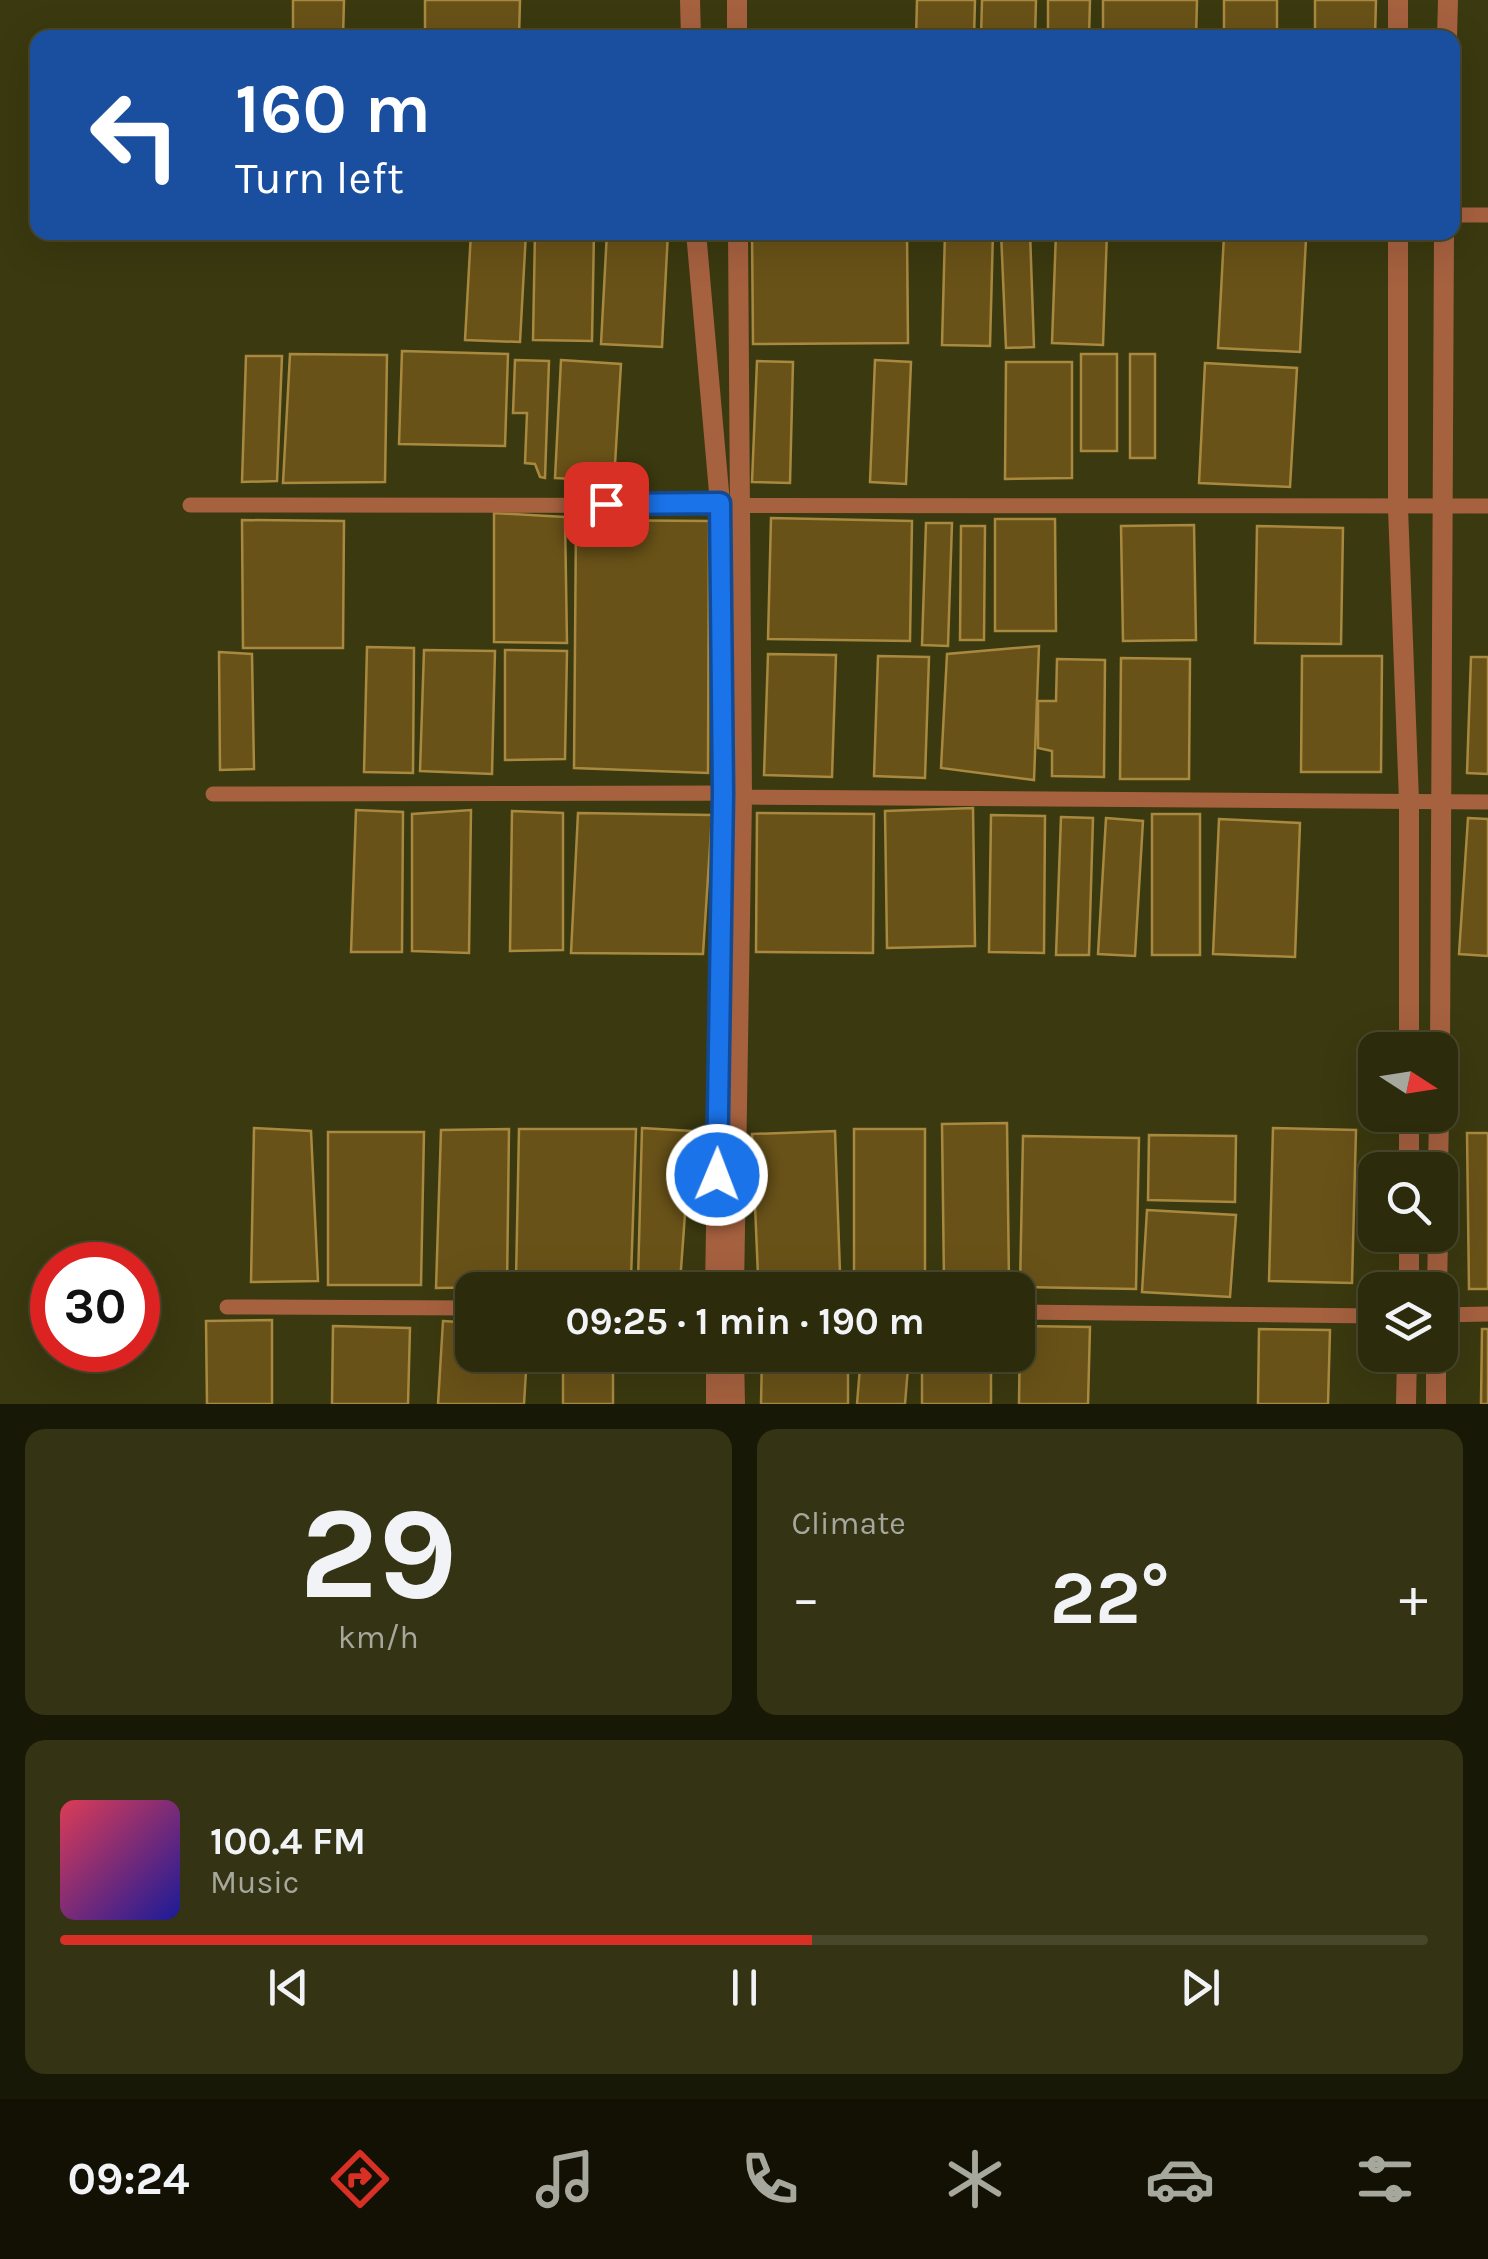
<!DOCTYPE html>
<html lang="en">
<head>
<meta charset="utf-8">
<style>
  body { margin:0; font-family:Karla,sans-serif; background:#343314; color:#f1f3f6; height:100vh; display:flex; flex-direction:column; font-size:38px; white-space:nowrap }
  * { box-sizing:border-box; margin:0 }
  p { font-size:32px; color:#a6a79d }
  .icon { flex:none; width:55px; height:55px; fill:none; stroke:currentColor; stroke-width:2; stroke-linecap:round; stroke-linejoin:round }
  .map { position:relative; height:1404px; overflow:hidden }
  .panel { display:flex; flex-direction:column; gap:25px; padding:25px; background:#181806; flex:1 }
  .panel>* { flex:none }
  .top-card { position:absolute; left:30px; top:30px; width:1430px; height:210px; border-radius:20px; box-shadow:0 10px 40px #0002,0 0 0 2px #48472c; background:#1a4fa0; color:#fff; overflow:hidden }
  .needle { width:65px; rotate:102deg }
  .fabs { position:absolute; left:1358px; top:1032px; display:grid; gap:20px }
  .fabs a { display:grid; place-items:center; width:100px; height:100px; border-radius:20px; background:#2c2b0b; box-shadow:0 10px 40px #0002,0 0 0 2px #48472c; font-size:50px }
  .speed { position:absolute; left:30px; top:1242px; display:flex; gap:20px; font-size:50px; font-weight:700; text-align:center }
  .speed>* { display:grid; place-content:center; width:130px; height:130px; border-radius:50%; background:#2c2b0b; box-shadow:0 10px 40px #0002,0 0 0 2px #48472c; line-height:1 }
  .speed .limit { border:15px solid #d22; background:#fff; color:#111 }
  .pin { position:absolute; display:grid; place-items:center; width:85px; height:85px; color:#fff; margin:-42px; border-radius:20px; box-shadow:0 5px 15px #0006 }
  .me { position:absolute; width:110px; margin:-55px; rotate:1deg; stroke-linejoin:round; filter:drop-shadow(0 0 8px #0008) }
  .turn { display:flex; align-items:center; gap:35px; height:210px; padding:0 40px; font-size:45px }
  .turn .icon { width:130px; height:130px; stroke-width:2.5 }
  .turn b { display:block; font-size:70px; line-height:85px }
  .big { font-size:75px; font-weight:700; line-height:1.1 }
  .panel .tile { flex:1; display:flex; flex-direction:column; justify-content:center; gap:15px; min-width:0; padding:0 35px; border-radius:20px; background:#343314 }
  .panel .dial { align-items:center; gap:0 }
  .dial b { font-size:130px; line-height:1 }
  .song { display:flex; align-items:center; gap:30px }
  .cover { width:120px; height:120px; border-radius:15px; background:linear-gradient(135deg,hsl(350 70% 55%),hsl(240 70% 35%)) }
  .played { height:10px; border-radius:5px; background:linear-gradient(90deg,#d93025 55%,#48472c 55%) }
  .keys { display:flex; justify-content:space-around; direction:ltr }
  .heat { display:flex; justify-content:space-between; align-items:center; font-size:55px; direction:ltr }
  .panel .tiles { flex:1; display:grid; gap:25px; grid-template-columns:1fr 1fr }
  .tile:last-child { grid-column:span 2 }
  .trip { position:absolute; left:455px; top:1272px; width:580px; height:100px; border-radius:20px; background:#2c2b0b; box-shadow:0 10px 40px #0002,0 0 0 2px #48472c; font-weight:700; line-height:100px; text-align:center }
  .tabs { display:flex; height:160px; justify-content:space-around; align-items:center; background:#121104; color:#a6a79d }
  .tabs .icon { width:70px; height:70px }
  .tabs .active { color:#d93025 }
  .tabs b { font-size:45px; color:#f1f3f6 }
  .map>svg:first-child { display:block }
  .building { fill:#695218; stroke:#a9893f; stroke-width:2.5 }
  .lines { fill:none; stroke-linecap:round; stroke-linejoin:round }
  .service { stroke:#a6613f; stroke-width:15 }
  .minor { stroke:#a6613f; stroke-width:20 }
  .route-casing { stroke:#114b97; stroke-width:25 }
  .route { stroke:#1a73e8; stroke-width:18 }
</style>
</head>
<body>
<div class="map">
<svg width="1488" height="1404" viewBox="0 0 1488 1404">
  <rect width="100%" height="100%" fill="#3b390f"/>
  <g class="building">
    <path d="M293 0H344L343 38H293Z"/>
    <path d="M425 0H520L519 38H425Z"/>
    <path d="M917 0H975L974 38H916Z"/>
    <path d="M982 0H1036L1035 38H981Z"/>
    <path d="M1048 0H1090L1089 38H1048Z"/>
    <path d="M1103 0H1197L1196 38H1103Z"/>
    <rect x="1224" y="0" width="53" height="38"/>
    <path d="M1315 0H1376L1375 38H1315Z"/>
    <path d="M471 232H526L520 342 465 340Z"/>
    <path d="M535 232H594L592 341 533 340Z"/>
    <path d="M607 232H668L662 347 601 344Z"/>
    <path d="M752 232H907L908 343 753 344Z"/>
    <path d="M945 232H993L990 346 942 345Z"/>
    <path d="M1001 232H1030L1034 347 1006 348Z"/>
    <path d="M1056 232H1107L1103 345 1052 343Z"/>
    <path d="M1224 235 1306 239 1300 352 1218 348Z"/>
    <path d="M402 351 508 354 505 446 399 444Z"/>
    <path d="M290 354 387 355 385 482 283 483Z"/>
    <rect x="1081" y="354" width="36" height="97"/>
    <rect x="1130" y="354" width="25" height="104"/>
    <path d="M246 356H282L277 481 242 482Z"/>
    <path d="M515 360 549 361 545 478 540 477 535 464 525 463 527 413H513Z"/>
    <path d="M561 360 621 364 614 481 555 478Z"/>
    <path d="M875 360 911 362 906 484 870 482Z"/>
    <path d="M757 361 793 362 790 483 752 482Z"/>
    <path d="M1006 362H1072V478L1005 479Z"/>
    <path d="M1205 363 1297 368 1290 487 1199 483Z"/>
    <path d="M494 513 565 517 567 643 494 642Z"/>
    <path d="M771 518 912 521 910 641 768 639Z"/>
    <path d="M995 519H1055L1056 631H995Z"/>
    <path d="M242 520 344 521 343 648H243Z"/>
    <path d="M576 520 709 521 708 773 574 768Z"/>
    <path d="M926 523H952L948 646 922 645Z"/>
    <path d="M1194 525 1196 640 1123 641 1121 526Z"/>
    <path d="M961 526H985L984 640H960Z"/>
    <path d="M1257 526 1343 528 1341 644 1255 643Z"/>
    <path d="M1039 646 1034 780 941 768 947 654Z"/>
    <path d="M367 647 414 648 413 773 364 772Z"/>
    <path d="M424 650 495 651 492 774 420 771Z"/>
    <path d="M505 650 567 651 565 759 505 760Z"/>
    <path d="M219 652 252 654 254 769 220 770Z"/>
    <path d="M768 654 836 655 832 777 764 775Z"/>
    <path d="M878 656 929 657 925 778 874 776Z"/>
    <path d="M1302 656H1382L1381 772H1301Z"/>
    <path d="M1471 657H1488V774L1467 773Z"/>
    <path d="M1121 658 1190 659 1189 779H1120Z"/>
    <path d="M1057 659 1105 660 1104 777 1052 776V751L1038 748V701H1056Z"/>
    <path d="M973 808 975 946 887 948 885 811Z"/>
    <path d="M356 810 403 812 402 952H351Z"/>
    <path d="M471 810 469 953 412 951V814Z"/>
    <path d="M512 811 563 813V950L510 951Z"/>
    <path d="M578 813 712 815 703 954 571 953Z"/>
    <path d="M757 813 874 814 873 953 756 952Z"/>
    <rect x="1152" y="814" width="48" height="141"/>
    <path d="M991 815 1045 816 1044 953 989 952Z"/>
    <path d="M1061 817 1093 818 1089 955H1056Z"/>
    <path d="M1106 818 1143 821 1135 956 1098 954Z"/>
    <path d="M1468 818 1488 819V956L1459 954Z"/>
    <path d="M1219 819 1300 823 1295 957 1213 954Z"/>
    <path d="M1007 1123 1009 1282 944 1283 942 1124Z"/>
    <path d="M254 1128 311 1131 318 1281 251 1282Z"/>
    <path d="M642 1128 691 1131 680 1283 638 1280Z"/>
    <path d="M1273 1128 1356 1130 1352 1283 1269 1281Z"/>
    <path d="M509 1129 507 1287 436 1288 441 1130Z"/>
    <path d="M519 1129H636L631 1278 516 1279Z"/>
    <rect x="854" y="1129" width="71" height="151"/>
    <path d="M835 1131 840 1273 758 1276 752 1134Z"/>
    <path d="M328 1132H424L421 1285H328Z"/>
    <path d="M1467 1133H1488V1289H1469Z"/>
    <path d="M1149 1135 1236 1136 1235 1202 1148 1200Z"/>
    <path d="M1023 1136 1139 1138 1136 1289 1020 1287Z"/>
    <path d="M1147 1210 1236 1215 1230 1297 1142 1292Z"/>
    <path d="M272 1320V1404H207L206 1321Z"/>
    <path d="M443 1321 472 1323V1355H527L524 1404H438Z"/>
    <path d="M333 1326 410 1328 408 1404H332Z"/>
    <path d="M1020 1326 1090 1327 1088 1404H1019Z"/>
    <path d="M1259 1329 1330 1330 1328 1404H1258Z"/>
    <path d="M1482 1329H1488V1404H1481Z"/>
    <rect x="563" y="1355" width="50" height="49"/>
    <path d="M762 1355H848V1404H761Z"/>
    <path d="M861 1355H909L905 1404H857Z"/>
    <rect x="922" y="1355" width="69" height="49"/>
  </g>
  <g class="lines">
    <g class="service">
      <path d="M1452 215H1488"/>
      <path d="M190 505 1488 506"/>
      <path d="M213 794 723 793 742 797 1488 802"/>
      <path d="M227 1307 472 1308"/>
      <path d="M1018 1312 1375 1316"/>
      <path d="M1440 1315 1488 1314"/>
    </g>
    <g class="minor">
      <path d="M690 0 691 38"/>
      <path d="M737 0V38"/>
      <path d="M1398 38V0"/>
      <path d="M1447 38 1448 0"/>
      <path d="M696 232 720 503 723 793 715 1290"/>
      <path d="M1398 232V508L1409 801V1050"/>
      <path d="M1440 1050 1444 232"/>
      <path d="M1409 1170V1115"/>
      <path d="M1438 1170 1439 1115"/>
      <path d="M734 1290 742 797 738 232"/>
      <path d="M1409 1290V1235"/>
      <path d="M1437 1290 1438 1235"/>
      <path d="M716 1355V1404"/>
      <path d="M734 1355 735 1404"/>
      <path d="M1406 1404 1407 1355"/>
      <path d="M1436 1404V1355"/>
    </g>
  </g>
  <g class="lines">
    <defs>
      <path id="route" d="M606 504 720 503 723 793 717 1175"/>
    </defs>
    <use href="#route" class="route-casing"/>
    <use href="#route" class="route"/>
  </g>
</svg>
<div class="fabs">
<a><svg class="needle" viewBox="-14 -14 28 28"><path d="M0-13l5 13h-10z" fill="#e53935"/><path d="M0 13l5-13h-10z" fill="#a6a79d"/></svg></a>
<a><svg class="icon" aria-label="search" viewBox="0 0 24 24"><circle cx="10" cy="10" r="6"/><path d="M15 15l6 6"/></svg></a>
<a><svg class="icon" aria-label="layers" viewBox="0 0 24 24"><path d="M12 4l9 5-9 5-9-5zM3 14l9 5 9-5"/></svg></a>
</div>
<div class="speed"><div class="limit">30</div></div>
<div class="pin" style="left:606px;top:504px;background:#d93025"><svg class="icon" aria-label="arrive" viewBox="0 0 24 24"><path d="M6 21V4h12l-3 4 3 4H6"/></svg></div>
<svg class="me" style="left:717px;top:1175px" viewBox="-20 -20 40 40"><circle r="17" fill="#1a73e8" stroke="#fff" stroke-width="3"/><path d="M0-11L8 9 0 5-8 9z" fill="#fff"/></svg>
<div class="trip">09:25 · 1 min · 190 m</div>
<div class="top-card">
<div class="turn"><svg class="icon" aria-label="left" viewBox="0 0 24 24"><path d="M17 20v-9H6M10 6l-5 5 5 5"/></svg><div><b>160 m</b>Turn left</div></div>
</div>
</div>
<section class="panel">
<div class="tiles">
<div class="tile dial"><b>29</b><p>km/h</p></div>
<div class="tile"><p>Climate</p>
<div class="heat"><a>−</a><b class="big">22°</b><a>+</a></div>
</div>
<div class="tile">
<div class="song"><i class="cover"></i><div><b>100.4 FM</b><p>Music</p></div></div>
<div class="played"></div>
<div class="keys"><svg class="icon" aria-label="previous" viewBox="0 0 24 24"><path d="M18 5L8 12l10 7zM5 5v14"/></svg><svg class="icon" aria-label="pause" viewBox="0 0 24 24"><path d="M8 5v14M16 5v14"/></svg><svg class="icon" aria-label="next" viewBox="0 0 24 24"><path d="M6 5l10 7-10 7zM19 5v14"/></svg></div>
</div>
</div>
</section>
<nav class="tabs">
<b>09:24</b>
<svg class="icon active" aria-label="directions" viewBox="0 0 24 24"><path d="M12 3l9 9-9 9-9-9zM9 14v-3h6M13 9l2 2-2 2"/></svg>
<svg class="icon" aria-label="music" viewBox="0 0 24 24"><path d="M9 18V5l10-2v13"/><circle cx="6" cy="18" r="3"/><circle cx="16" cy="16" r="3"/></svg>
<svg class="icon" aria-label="phone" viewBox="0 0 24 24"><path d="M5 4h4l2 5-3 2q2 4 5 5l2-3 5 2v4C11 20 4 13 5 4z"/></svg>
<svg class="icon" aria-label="climate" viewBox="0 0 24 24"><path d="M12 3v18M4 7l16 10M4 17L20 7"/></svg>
<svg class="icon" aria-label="car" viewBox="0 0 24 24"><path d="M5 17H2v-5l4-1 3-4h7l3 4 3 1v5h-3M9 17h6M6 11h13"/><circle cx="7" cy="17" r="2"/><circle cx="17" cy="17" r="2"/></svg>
<svg class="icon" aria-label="filters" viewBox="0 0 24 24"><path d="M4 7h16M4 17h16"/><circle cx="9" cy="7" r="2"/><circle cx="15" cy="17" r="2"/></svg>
</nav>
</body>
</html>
